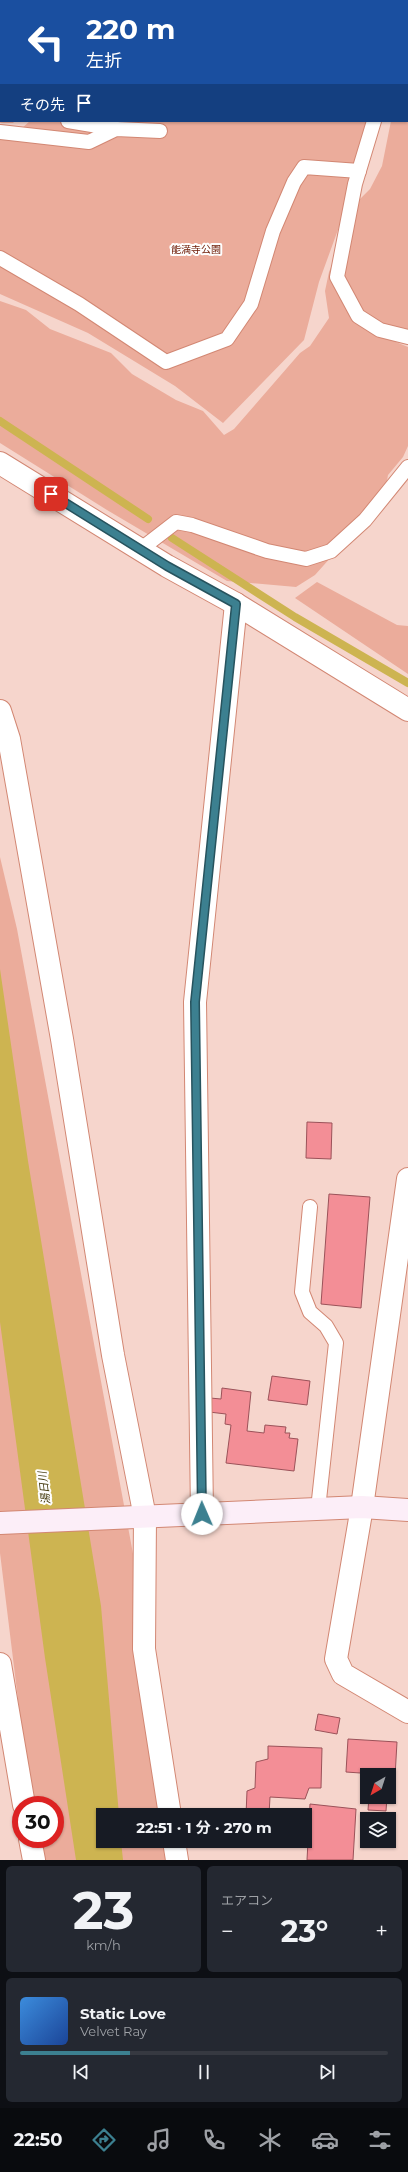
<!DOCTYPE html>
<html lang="ja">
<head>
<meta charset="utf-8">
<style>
  body { margin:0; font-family:Montserrat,"Noto Sans JP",sans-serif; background:#242831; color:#f1f3f6; height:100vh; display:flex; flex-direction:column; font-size:15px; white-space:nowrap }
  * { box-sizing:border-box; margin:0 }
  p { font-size:13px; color:#9ea1a6 }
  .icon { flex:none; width:22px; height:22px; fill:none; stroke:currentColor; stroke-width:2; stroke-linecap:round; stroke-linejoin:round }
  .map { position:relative; height:1860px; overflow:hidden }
  .panel { display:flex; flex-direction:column; gap:6px; padding:6px; background:#0d0f14; flex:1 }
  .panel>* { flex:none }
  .banner { position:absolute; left:0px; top:0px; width:408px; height:122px; box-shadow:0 1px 3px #0004; background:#1a4fa0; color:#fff; overflow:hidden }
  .needle { width:26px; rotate:219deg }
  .fabs { position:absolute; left:360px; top:1768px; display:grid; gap:8px }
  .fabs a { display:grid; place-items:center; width:36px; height:36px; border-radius:0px; background:#171b24; box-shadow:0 1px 3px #0004; font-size:20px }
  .speed { position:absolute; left:12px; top:1796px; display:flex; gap:8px; font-size:20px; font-weight:700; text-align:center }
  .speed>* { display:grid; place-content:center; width:52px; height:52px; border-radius:50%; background:#171b24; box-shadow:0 1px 3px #0004; line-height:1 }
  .speed .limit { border:6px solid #d22; background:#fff; color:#111 }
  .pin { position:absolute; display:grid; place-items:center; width:34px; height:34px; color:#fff; margin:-17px; border-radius:8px; box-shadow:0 2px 6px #0006 }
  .me { position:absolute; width:44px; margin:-22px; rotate:359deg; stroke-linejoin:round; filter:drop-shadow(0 0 3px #0008) }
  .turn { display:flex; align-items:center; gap:14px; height:84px; padding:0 20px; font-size:18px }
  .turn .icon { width:52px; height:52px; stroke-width:2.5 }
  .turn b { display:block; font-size:28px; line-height:34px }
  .then { display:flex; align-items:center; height:38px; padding:0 20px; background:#0003; gap:8px; font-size:15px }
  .big { font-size:30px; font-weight:700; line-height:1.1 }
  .panel .widget { flex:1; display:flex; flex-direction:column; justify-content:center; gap:6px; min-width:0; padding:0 14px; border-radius:6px; background:#242831 }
  .panel .dial { align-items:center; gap:0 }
  .dial b { font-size:52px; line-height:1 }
  .song { display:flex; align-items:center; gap:12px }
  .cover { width:48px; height:48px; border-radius:6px; background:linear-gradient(135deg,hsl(210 70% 55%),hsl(220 70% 35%)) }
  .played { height:4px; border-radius:2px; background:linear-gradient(90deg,#3c8090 30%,#363941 30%) }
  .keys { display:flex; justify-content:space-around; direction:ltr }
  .heat { display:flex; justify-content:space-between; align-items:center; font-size:22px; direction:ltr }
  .panel .tiles { flex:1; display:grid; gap:6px; grid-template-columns:1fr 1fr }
  .widget:last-child { grid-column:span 2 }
  .trip { position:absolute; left:96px; top:1808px; width:216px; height:40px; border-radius:0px; background:#171b24; box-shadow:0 1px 3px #0004; font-weight:700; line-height:40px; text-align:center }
  .dock { display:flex; height:64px; justify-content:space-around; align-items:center; background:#090b0e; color:#9ea1a6 }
  .dock .icon { width:28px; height:28px }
  .dock .active { color:#3c8090 }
  .dock b { font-size:18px; color:#f1f3f6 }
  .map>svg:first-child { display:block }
  .green { fill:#ebac9b }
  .water { fill:#cdb451 }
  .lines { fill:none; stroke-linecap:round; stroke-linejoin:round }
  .stream { stroke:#cdb451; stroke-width:8 }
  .building { fill:#f38e96; stroke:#9b5259 }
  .lane-casing { stroke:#d28773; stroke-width:16 }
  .street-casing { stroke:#d28773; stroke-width:24 }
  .secondary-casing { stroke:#d28773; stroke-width:24 }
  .lane { stroke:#fff; stroke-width:14 }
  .street { stroke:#fff; stroke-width:22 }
  .secondary { stroke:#fceef8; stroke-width:22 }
  .route-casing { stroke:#27535e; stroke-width:10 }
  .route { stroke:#3c8090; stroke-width:7 }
  .labels { text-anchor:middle; stroke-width:4; stroke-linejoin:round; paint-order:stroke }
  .park-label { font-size:10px; fill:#6b1700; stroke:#fefefe }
  .water-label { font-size:11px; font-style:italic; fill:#4a4016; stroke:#fefefe }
</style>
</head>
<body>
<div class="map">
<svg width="408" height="1860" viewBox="0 0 408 1860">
  <rect width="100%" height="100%" fill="#f6d5cc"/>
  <g class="green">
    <path d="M89 0H407L408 43 407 45V1Z"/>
    <path d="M0 67 1 121H15L13 123H0Z"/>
    <path d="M408 84V336H401L396 342 408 347V446L403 457 388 475 384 498 315 575 296 587 227 581 107 510 0 443V301L26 310 50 329 111 353 132 374 176 400 203 411 224 435 234 429 300 353 310 346 329 318 325 291 329 272 358 201 370 189 382 166 391 121H407Z"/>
    <path d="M30 121H366L372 136 319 282 304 340 223 423 175 386 88 333 0 294V134L13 136Z"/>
    <path d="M317 582 397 625 408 626V674L295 598Z"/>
    <path d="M0 857 17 929 144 1613 165 1815H103V1841H167L169 1860H38L35 1839H55V1805H31L0 1553Z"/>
  </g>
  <path class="water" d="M0 969 28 1161 101 1606 119 1815H103V1841H121L123 1860H76L45 1658 0 1322Z"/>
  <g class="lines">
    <g class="stream">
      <path d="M0 421 148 519"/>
      <path d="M172 538 295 617 408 683"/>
    </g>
  </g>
  <g class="building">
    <path d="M307 1122 332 1123 331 1159 306 1158Z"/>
    <path d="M329 1194 370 1197 361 1308 321 1304Z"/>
    <path d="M272 1376 310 1381 307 1405 268 1400Z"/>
    <path d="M222 1388 251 1392 247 1431 264 1433 265 1425 286 1427 285 1433H290L289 1438 298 1439 294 1471 226 1463 231 1425 225 1424 226 1414 209 1412 210 1398 221 1399Z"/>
    <path d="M318 1714 340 1718 337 1734 315 1730Z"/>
    <path d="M348 1739 397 1742 394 1794H389V1775L346 1772Z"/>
    <path d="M268 1746 322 1748 321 1788H309L305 1799 270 1797 269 1815H246L247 1791 255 1788 256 1762 268 1759Z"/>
    <path d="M369 1797H387L386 1811 368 1810Z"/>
    <path d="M310 1804 356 1809 353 1860H307Z"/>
  </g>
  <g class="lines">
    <defs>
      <g id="lane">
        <path d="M407 42 408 41"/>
        <path d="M68 121 116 129"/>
        <path d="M374 121 355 184 337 277 358 316 380 330 408 337"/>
        <path d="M0 132 89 142 116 129 160 131"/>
        <path d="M0 258 79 304 166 362 227 339 251 304 273 231 294 182 304 167 359 171"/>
        <path d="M141 549 176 522 192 525 267 551 306 559 331 551 365 520 408 467"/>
        <path d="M310 1207 302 1292 310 1312 326 1326 336 1343 318 1509"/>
      </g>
      <g id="street">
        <path d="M0 463 167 566 236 604 408 710"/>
        <path d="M0 711 9 739 62 1039 113 1355 145 1517 144 1649 170 1815"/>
        <path d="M408 1179 362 1507 336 1659 343 1674 408 1712"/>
        <path d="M202 1513 195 1002 236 604"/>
        <path d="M0 1664 24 1805"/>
        <path d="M30 1839 34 1860"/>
        <path d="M174 1841 177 1860"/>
      </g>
      <path id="secondary" d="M0 1523 362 1507 408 1510"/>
    </defs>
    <use href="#lane" class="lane-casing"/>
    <use href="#street" class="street-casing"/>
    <use href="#secondary" class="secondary-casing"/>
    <use href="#lane" class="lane"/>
    <use href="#street" class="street"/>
    <use href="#secondary" class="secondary"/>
  </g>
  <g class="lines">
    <defs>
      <path id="route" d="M51 494 167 566 236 604 195 1002 202 1514"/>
    </defs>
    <use href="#route" class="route-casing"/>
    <use href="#route" class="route"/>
  </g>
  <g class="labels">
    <g class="park-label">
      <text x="196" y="253">能満寺公園</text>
    </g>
    <g class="water-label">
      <text transform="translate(44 1488) rotate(-97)" y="4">湯日川</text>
    </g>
  </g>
</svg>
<div class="fabs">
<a><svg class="needle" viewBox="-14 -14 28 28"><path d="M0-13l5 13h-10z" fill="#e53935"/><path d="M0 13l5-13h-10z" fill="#9ea1a6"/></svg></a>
<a><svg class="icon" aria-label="layers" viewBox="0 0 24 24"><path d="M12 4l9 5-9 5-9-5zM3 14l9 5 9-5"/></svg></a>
</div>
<div class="speed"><div class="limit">30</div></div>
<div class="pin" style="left:51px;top:494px;background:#d93025"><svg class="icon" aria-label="arrive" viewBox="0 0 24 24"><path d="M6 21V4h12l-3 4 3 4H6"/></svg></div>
<svg class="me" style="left:202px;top:1514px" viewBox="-20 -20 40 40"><circle r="19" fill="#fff"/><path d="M0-13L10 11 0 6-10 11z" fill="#3c8090"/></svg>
<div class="trip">22:51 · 1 分 · 270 m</div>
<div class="banner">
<div class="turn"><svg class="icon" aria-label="left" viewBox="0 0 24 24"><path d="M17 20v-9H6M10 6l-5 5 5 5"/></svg><div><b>220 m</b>左折</div></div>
<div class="then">その先<svg class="icon" aria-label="arrive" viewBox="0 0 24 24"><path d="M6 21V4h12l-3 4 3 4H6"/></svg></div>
</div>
</div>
<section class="panel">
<div class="tiles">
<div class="widget dial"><b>23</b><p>km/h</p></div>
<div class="widget"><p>エアコン</p>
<div class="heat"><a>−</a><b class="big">23°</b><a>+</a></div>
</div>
<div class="widget">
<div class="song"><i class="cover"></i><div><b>Static Love</b><p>Velvet Ray</p></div></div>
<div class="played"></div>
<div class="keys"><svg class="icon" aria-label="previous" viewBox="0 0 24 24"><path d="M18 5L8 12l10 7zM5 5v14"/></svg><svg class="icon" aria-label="pause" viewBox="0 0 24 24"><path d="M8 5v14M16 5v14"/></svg><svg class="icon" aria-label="next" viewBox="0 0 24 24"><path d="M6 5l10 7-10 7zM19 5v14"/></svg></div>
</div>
</div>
</section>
<nav class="dock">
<b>22:50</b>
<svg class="icon active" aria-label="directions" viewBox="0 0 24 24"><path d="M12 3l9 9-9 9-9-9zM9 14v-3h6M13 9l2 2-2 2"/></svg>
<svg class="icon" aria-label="music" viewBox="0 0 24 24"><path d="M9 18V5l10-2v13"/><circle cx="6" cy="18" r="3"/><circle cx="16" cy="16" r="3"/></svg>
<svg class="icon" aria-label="phone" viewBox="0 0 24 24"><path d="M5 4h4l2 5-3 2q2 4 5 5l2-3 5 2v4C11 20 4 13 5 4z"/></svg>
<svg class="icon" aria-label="climate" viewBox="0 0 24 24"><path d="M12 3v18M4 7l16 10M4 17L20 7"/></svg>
<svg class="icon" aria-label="car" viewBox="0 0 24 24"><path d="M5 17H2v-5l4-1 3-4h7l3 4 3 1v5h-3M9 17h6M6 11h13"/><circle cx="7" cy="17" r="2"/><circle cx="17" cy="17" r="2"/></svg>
<svg class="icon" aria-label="filters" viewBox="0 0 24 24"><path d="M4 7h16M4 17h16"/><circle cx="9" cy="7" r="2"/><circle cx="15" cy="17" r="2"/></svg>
</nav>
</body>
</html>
